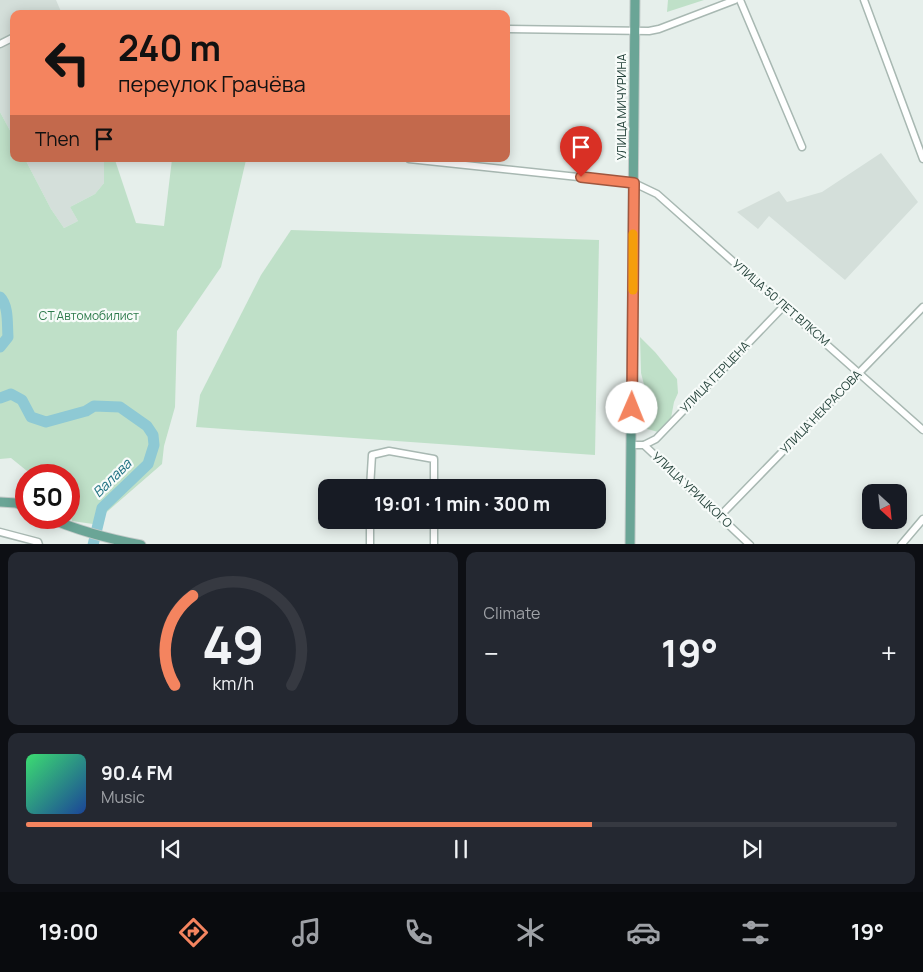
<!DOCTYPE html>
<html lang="en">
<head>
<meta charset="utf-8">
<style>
  body { margin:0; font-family:Manrope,sans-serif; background:#242831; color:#f1f3f6; height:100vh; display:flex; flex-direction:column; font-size:19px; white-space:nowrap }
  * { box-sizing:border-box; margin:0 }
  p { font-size:16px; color:#9ea1a6 }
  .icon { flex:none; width:28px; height:28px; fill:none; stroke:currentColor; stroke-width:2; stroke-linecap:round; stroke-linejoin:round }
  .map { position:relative; height:544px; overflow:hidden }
  .details { display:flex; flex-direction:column; gap:8px; padding:8px; background:#0d0f14; flex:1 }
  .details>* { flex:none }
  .guide { position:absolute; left:10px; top:10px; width:500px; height:152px; border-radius:10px; box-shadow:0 2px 12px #0003; background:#f4845f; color:#111; overflow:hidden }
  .needle { width:32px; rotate:153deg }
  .controls { position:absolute; left:862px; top:484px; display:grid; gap:10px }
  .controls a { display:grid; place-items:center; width:45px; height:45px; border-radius:10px; background:#171b24; box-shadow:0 2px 12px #0003; font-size:25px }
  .speed { position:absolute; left:15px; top:464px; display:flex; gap:10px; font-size:25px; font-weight:700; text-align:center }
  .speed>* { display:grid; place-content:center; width:65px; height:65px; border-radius:50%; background:#171b24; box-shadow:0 2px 12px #0003; line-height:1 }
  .speed .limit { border:8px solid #d22; background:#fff; color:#111 }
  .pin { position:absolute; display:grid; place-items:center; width:42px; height:42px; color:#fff; margin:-51px -21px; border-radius:50% 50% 50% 0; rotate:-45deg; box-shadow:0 0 5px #0007 }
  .pin .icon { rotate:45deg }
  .me { position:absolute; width:55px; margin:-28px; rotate:1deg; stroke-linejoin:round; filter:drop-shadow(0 0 4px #0008) }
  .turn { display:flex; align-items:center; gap:18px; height:105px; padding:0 25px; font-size:22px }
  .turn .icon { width:65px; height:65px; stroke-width:2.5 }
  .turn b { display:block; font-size:35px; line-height:42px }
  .then { display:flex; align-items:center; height:48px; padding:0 25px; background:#0003; gap:10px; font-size:19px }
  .big { font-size:38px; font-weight:700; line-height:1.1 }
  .details .card { flex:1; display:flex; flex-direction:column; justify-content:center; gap:8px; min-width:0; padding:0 18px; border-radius:10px; background:#242831 }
  .details .dial { align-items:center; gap:0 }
  .dial svg { height:130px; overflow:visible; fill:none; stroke:#363941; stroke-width:7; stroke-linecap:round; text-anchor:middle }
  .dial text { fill:#f1f3f6; stroke:none }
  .song { display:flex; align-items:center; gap:15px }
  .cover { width:60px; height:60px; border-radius:8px; background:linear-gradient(135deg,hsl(140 70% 55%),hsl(220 70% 35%)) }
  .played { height:5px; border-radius:2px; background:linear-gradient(90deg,#f4845f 65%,#363941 65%) }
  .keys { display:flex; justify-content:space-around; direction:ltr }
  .heat { display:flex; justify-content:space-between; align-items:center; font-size:28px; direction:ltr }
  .details .tiles { flex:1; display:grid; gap:8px; grid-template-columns:1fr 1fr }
  .card:last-child { grid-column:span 2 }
  .trip { position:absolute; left:318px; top:479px; width:288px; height:50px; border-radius:10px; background:#171b24; box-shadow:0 2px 12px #0003; font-weight:700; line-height:50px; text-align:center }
  .tabs { display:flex; height:80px; justify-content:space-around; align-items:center; background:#090b0e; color:#9ea1a6 }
  .tabs .icon { width:35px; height:35px }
  .tabs .selected { color:#f4845f }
  .tabs b { font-size:22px; color:#f1f3f6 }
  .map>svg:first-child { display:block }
  .built { fill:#d4dfda }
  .green { fill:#bfe0c8 }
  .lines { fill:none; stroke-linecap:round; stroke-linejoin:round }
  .river { stroke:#8ec9d4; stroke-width:11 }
  .minor-casing { stroke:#a8b8b2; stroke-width:9 }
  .major-casing { stroke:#c2cac8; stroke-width:11 }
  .minor { stroke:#fff; stroke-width:6 }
  .major { stroke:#6aa596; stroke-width:9 }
  .route-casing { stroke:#9f563e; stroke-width:12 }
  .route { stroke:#f4845f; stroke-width:9 }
  .slow { stroke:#f59e0b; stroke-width:9 }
  .labels { text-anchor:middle; stroke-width:4.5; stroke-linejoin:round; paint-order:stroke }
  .street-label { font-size:12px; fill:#24423a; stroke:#f7fbf9 }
  .park-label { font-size:12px; fill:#2d7a4b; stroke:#f7fbf9 }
  .water-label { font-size:14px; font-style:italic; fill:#1c6f80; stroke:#f7fbf9 }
</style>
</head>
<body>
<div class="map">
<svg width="923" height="545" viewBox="0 0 923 545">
  <rect width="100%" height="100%" fill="#e6efeb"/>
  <g class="built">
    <path d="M0 0H56L62 14H14V138L0 112Z"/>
    <path d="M881 153 918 202 845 280 769 216 758 229 737 212 779 191 787 202 822 192Z"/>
    <path d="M25 159H104V183L95 194 70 207 78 221 64 228 51 209Z"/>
  </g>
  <g class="green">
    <path d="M668 0H704L667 12Z"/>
    <path d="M0 112 14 138V159H25L51 209 64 228 78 221 70 207 95 194 104 183V161L115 160 136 223 164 226 172 159 246 160 221 267 177 331 175 407 164 446 162 464 93 524 72 521 69 510V475H32L11 458 0 459Z"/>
    <path d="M291 230 599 240 595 455 196 427 200 395 261 275Z"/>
    <path d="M640 337 655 352 677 379 678 393 674 402 671 418 658 432 644 428 649 404 641 373Z"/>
  </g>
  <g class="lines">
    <g class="river">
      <path d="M0 297C9 306 7 325 8 337L0 347"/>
      <path d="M0 398 11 394 22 400 31 417 46 422 86 411 94 406 120 407 147 426 153 435 154 445 148 464 102 508 93 545"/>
    </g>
    <defs>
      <g id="minor">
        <path d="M740 0 802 147"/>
        <path d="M864 0 923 159"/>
        <path d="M506 29 649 31 659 29 735 0"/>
        <path d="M0 44 14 37"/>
        <path d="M409 159 634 183 657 194 923 430"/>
        <path d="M631 445H644L750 545"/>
        <path d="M644 445 656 439 784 306"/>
        <path d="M370 488 372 455 389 451 434 459V488"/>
        <path d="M719 517 923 307"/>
        <path d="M434 520V545"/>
        <path d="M0 532 38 542 39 545"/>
        <path d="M370 545V520"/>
        <path d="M901 545 923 519"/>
      </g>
      <g id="major">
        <path d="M0 502 16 503 26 507"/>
        <path d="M49 518C79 531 109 539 141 545"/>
        <path d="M630 545 635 0"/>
      </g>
    </defs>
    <use href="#minor" class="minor-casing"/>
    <use href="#major" class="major-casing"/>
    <use href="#minor" class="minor"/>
    <use href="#major" class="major"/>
  </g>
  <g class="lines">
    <defs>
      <path id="route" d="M581 177 634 183 632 408"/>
    </defs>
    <use href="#route" class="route-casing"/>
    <use href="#route" class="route"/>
    <path class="slow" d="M633 290V234"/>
  </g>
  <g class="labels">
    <g class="street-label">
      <text transform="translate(622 107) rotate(-90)" y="4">УЛИЦА МИЧУРИНА</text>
      <text transform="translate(781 303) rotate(41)" y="4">УЛИЦА 50 ЛЕТ ВЛКСМ</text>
      <text transform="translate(715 377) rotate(-46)" y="4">УЛИЦА ГЕРЦЕНА</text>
      <text transform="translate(821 412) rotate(-46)" y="4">УЛИЦА НЕКРАСОВА</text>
      <text transform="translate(692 490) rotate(43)" y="4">УЛИЦА УРИЦКОГО</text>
    </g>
    <g class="park-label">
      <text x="89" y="320">СТ Автомобилист</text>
    </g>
    <g class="water-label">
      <text transform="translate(112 478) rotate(-45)" y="5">Валава</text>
    </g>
  </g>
</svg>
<div class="controls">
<a><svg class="needle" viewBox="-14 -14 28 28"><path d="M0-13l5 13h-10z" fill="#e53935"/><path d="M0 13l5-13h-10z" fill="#9ea1a6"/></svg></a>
</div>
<div class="speed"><div class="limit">50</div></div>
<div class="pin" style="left:581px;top:177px;background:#d93025"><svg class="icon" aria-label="arrive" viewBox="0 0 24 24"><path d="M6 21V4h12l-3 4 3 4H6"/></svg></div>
<svg class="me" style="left:632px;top:408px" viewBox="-20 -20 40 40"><circle r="19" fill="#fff"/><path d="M0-13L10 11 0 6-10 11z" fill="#f4845f"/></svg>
<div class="trip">19:01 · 1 min · 300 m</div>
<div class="guide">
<div class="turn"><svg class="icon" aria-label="left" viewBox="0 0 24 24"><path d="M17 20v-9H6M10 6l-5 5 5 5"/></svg><div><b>240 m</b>переулок Грачёва</div></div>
<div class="then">Then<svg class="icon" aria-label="arrive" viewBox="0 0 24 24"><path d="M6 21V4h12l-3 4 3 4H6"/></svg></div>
</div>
</div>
<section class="details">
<div class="tiles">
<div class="card dial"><svg viewBox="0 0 100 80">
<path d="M14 69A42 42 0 1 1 86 69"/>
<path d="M14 69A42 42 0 0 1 25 14" stroke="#f4845f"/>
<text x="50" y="56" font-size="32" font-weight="700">49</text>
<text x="50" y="72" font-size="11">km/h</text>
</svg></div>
<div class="card"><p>Climate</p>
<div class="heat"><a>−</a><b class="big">19°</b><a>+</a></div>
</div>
<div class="card">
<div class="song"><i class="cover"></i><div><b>90.4 FM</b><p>Music</p></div></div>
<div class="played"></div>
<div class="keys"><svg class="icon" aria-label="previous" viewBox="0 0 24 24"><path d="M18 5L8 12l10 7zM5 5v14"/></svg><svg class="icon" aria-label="pause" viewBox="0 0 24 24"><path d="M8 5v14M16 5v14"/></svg><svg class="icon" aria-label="next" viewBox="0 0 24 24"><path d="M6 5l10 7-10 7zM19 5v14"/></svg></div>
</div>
</div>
</section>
<nav class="tabs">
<b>19:00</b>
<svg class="icon selected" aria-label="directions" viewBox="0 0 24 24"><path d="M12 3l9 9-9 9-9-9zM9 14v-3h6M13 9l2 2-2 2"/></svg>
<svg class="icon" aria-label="music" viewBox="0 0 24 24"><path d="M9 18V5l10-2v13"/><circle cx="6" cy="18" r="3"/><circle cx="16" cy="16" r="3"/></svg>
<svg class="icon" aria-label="phone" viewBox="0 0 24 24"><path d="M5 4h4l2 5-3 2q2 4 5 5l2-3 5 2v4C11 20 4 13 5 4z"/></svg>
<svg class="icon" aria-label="climate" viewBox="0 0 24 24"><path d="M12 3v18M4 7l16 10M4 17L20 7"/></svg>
<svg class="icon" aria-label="car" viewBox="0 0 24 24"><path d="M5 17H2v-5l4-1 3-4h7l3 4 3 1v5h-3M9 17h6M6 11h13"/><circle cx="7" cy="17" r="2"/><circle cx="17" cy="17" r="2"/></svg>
<svg class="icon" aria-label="filters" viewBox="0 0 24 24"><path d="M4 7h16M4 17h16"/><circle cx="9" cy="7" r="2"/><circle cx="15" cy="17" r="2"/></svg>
<b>19°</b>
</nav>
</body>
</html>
